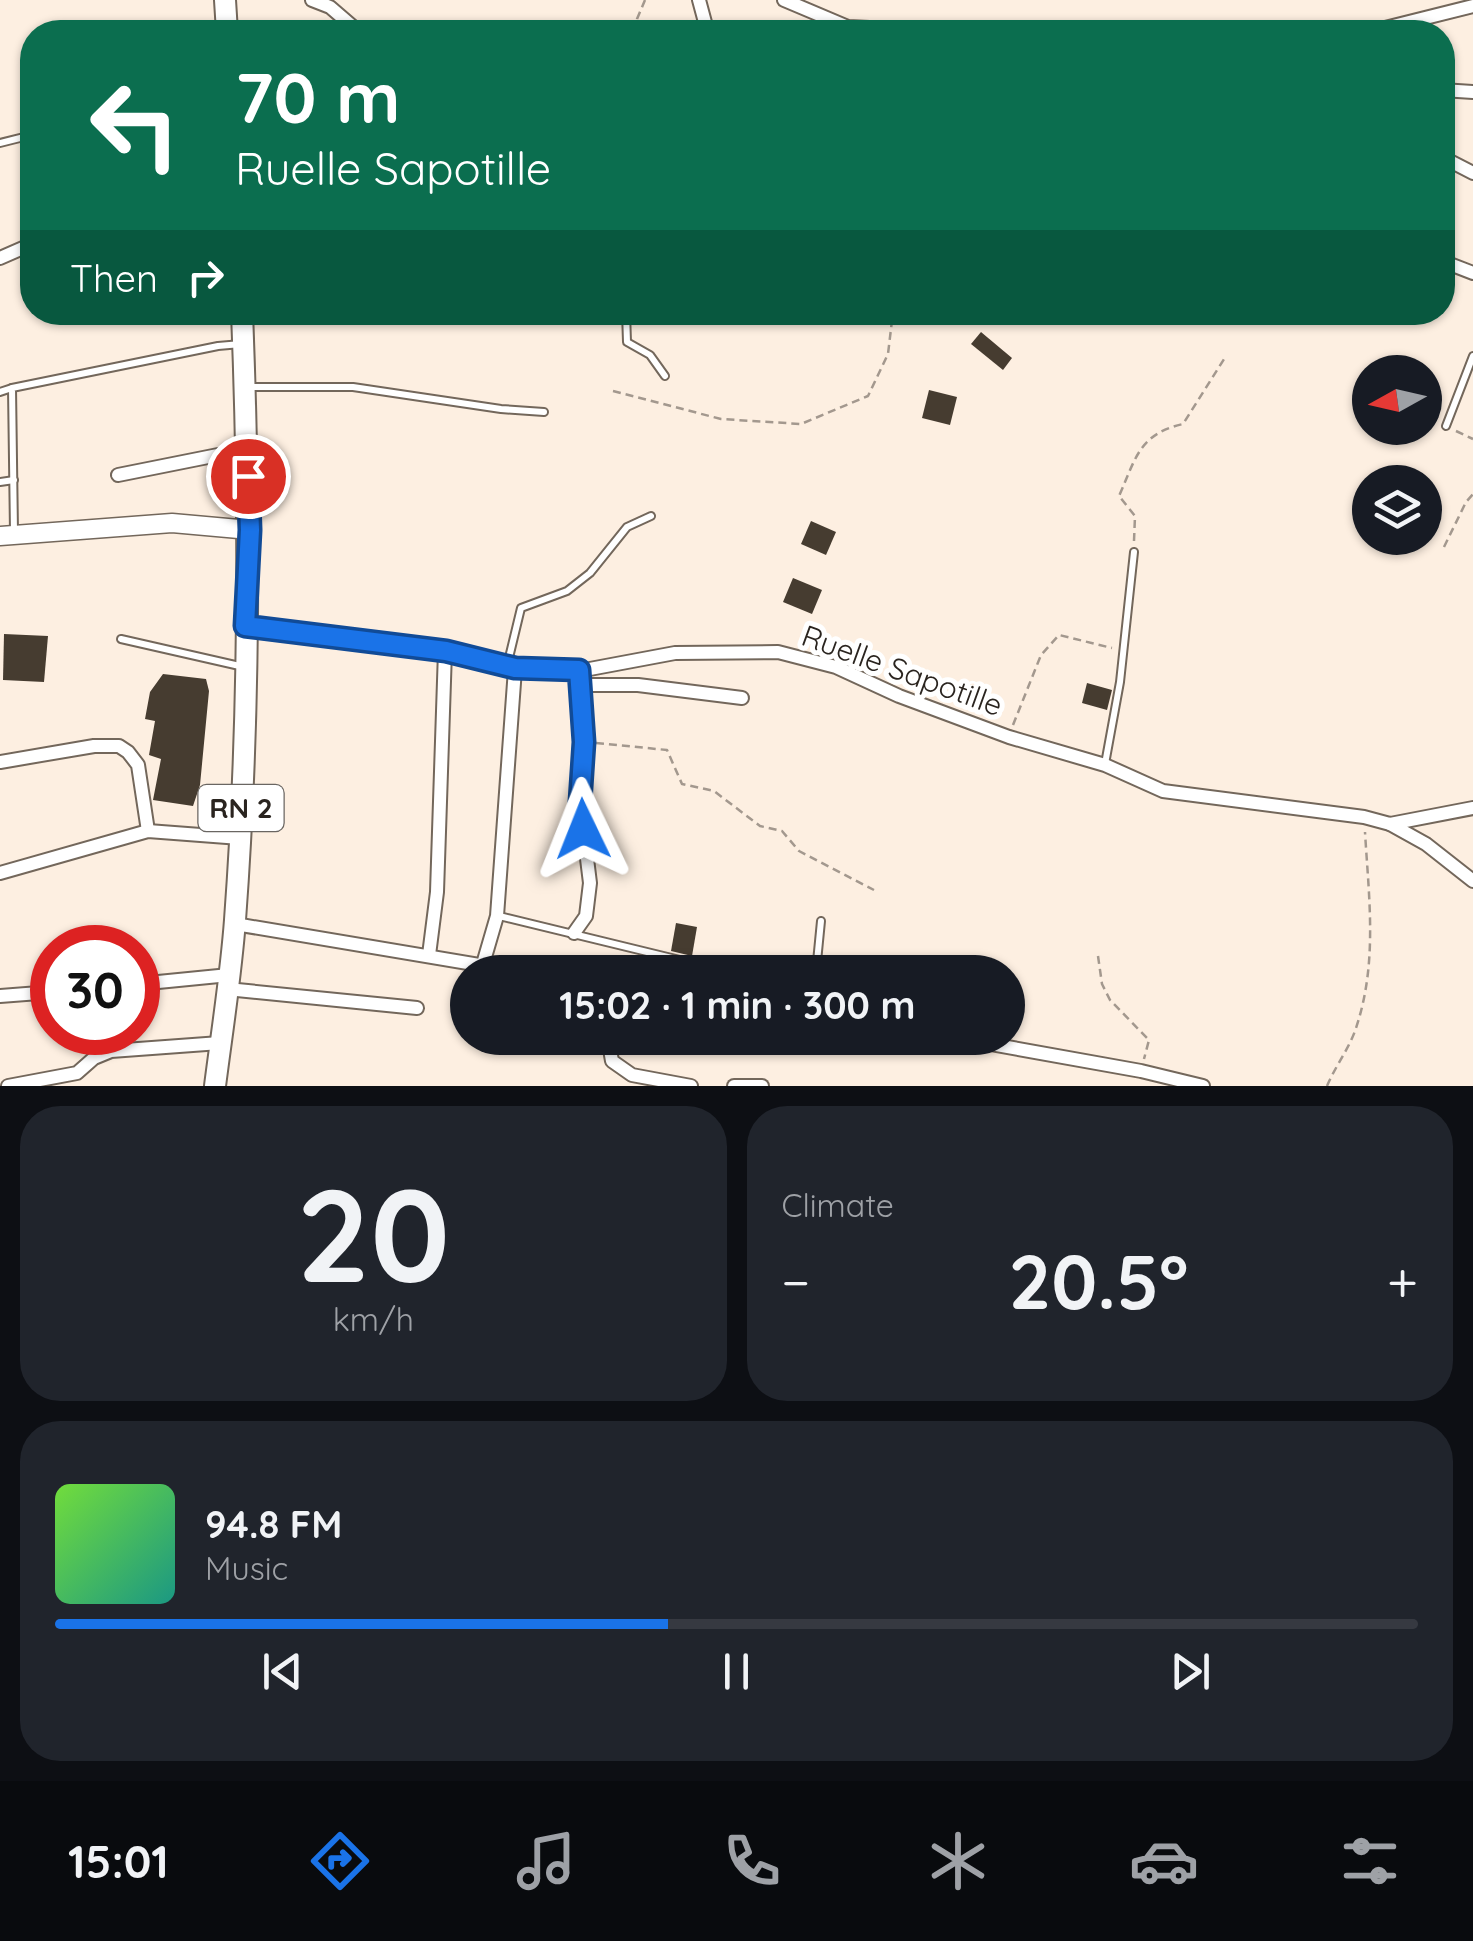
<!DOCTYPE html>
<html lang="en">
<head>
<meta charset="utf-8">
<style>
  body { margin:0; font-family:Quicksand,sans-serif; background:#20242c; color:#f1f3f6; height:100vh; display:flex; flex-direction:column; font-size:38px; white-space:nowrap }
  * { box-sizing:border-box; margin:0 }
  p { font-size:32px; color:#9ea1a6 }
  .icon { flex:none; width:55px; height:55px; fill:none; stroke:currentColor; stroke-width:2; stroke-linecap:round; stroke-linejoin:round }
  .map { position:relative; height:1086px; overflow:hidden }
  .sheet { display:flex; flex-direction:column; gap:20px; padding:20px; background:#0d0f14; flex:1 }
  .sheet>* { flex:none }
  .banner { position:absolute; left:20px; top:20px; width:1435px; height:305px; border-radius:40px; box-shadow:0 2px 8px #0004; background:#0b6e4f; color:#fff; overflow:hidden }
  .needle { width:65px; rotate:262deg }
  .buttons { position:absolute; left:1352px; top:355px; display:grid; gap:20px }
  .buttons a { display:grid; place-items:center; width:90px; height:90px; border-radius:50%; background:#171b24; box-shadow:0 2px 8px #0004; font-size:50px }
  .speed { position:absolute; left:30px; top:925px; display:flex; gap:20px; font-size:50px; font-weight:700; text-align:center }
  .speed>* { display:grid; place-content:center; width:130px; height:130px; border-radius:50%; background:#171b24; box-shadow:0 2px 8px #0004; line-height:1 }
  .speed .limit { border:15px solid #d22; background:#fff; color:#111 }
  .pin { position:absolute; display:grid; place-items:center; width:85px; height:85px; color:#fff; margin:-42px; border:5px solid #fff; border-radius:50%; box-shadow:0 2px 10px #0007 }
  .me { position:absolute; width:110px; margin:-55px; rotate:358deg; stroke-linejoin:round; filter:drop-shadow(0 0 8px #0008) }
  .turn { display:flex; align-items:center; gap:35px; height:210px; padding:0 50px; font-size:45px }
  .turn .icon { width:130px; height:130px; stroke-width:2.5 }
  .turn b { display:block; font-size:70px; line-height:85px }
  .then { display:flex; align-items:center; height:95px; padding:0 50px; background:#0003; gap:20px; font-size:38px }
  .big { font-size:75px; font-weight:700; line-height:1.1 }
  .sheet .card { flex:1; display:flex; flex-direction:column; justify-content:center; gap:15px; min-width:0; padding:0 35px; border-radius:40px; background:#20242c }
  .sheet .dial { align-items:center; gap:0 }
  .dial b { font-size:130px; line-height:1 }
  .song { display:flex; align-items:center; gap:30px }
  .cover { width:120px; height:120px; border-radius:15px; background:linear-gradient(135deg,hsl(100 70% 55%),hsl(170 70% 35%)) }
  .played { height:10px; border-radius:5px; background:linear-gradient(90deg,#1a73e8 45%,#363941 45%) }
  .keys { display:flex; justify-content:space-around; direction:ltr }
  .heat { display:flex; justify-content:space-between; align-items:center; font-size:55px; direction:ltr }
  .sheet .tiles { flex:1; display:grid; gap:20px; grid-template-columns:1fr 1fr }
  .card:last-child { grid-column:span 2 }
  .trip { position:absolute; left:450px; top:955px; width:575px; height:100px; border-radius:50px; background:#171b24; box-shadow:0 2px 8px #0004; font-weight:700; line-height:100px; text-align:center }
  .tabs { display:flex; height:160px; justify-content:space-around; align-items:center; background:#090b0e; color:#9ea1a6 }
  .tabs .icon { width:70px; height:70px }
  .tabs .active { color:#1a73e8 }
  .tabs b { font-size:45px; color:#f1f3f6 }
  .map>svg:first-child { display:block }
  .building { fill:#463c30 }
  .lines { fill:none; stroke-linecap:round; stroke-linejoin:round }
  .service-casing { stroke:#73675b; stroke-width:10 }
  .minor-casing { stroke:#73675b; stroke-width:16 }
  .tertiary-casing { stroke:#73675b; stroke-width:21 }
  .primary-casing { stroke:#73675b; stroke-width:24 }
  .path { stroke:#a3988e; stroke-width:2.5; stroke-dasharray:8 5; stroke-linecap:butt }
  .service { stroke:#fff; stroke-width:6 }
  .minor { stroke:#fff; stroke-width:12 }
  .tertiary { stroke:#fff; stroke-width:18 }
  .primary { stroke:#fff; stroke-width:20 }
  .route-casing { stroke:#114b97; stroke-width:25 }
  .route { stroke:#1a73e8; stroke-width:18 }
  .labels { text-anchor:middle; stroke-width:10; stroke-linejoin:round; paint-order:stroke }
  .shield { fill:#fff; stroke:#6a6662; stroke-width:2.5 }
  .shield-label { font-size:28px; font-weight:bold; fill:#2a241f }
  .street-label { font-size:30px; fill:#2a241f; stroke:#fff }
</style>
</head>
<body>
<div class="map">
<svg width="1473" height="1086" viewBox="0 0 1473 1086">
  <rect width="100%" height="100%" fill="#fdefe1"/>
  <g class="building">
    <path d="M981 332 1012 358 1003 370 971 344Z"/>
    <path d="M929 390 957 397 950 425 922 418Z"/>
    <path d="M811 521 836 532 826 555 801 544Z"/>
    <path d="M793 578 822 590 812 614 783 602Z"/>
    <path d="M4 634 48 636 44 682 3 680Z"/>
    <path d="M163 674 206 679 209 691 200 785 193 806 153 800 161 759 149 755 155 721 145 719 150 692Z"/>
    <path d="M1087 683 1112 690 1107 710 1082 703Z"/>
    <path d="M676 923 697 927 692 956 671 951Z"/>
  </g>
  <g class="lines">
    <defs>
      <g id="service">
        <path d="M0 143 32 135"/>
        <path d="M626 312 627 342 650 355 665 376"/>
        <path d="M247 387H353L501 409 544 412"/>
        <path d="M0 392 12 388"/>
        <path d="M1446 426 1473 356"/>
        <path d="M0 482 14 480"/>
        <path d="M14 532 12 388 218 346 241 344"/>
        <path d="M121 639 244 667"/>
        <path d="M507 666 521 608 567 591 590 573 627 527 651 516"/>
        <path d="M1105 764 1120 682 1134 552"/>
        <path d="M499 916 717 969 751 972"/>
        <path d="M816 972 821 921"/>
      </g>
      <g id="minor">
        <path d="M312 0 330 7 359 32"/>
        <path d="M699 0 706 26 716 32"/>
        <path d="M784 0 848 27 956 32"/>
        <path d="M1369 32 1473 6"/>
        <path d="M1442 90 1473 92"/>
        <path d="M1442 157 1473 173"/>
        <path d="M0 258 32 244"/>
        <path d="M1442 261 1473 273"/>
        <path d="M118 475 248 449"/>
        <path d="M245 626 445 651 515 669 579 671 675 653 778 652 836 667 899 696 1009 737 1105 765 1163 791 1364 817 1390 824 1473 808"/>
        <path d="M578 685H638L742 698"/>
        <path d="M0 762 94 746H119L128 752 138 765 148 831"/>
        <path d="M1390 824 1426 844 1473 881"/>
        <path d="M0 873 148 831 240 838"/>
        <path d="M235 924 521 972"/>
        <path d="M574 933 586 916 590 883 580 802 584 742 579 671"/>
        <path d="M429 955 437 892 445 651"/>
        <path d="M483 964 497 916 515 669"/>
        <path d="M138 984 229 975"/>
        <path d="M227 989 417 1008"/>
        <path d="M0 996 52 992"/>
        <path d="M608 1038 612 1061 632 1075 691 1086"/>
        <path d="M957 1038 1141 1071 1203 1086"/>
        <path d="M8 1086 77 1073 94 1058 111 1051 220 1043"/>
        <path d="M734 1086H762"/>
      </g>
      <path id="tertiary" d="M0 536 172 523 250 530"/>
      <g id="primary">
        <path d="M225 0 227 32"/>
        <path d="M215 1086C222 1031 231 975 235 920 250 718 250 515 242 312"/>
      </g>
    </defs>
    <use href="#service" class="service-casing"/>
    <use href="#minor" class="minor-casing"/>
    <use href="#tertiary" class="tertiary-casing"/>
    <use href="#primary" class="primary-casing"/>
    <g class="path">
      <path d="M635 32 637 19 645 0"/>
      <path d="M1331 312 1335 320"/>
      <path d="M613 391 721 419 801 424 868 396 888 354 893 312"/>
      <path d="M1456 431 1473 439"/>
      <path d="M1134 541 1135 516 1119 496C1136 458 1139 434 1183 424L1226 356"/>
      <path d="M1444 547 1466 502 1473 494"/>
      <path d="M1013 725 1041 655 1059 635 1112 648"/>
      <path d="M596 743 667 750 682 784 714 791 760 826 782 831 799 851 874 890"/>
      <path d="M1098 956 1102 984 1110 1000 1149 1040 1144 1059"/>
      <path d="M1327 1086C1335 1067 1348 1050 1355 1031 1378 965 1369 900 1365 832"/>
    </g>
    <use href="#service" class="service"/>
    <use href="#minor" class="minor"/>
    <use href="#tertiary" class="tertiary"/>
    <use href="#primary" class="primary"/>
  </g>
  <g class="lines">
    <defs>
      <path id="route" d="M248 476 250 530 245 626 446 651 515 668 579 670 584 742 580 802 583 829"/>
    </defs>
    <use href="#route" class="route-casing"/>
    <use href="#route" class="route"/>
  </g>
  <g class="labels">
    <rect class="shield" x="198.5" y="785" width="85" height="46" rx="8"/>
    <g class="shield-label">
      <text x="241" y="818">RN 2</text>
    </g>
    <g class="street-label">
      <text transform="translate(902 671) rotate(20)" y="10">Ruelle Sapotille</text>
    </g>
  </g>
</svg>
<div class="buttons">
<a><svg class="needle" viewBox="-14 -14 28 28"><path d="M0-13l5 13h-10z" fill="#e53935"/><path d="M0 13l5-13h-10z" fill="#9ea1a6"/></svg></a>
<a><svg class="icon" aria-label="layers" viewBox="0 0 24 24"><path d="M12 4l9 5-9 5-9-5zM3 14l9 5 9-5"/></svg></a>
</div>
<div class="speed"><div class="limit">30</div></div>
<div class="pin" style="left:248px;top:476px;background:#d93025"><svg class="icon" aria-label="arrive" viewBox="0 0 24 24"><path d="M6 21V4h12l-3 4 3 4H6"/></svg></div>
<svg class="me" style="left:583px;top:829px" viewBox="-20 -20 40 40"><path d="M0-17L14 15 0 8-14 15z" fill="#1a73e8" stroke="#fff" stroke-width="4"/></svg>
<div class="trip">15:02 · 1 min · 300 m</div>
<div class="banner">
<div class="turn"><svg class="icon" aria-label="left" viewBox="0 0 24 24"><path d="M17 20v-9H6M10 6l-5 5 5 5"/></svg><div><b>70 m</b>Ruelle Sapotille</div></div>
<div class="then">Then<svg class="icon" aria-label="right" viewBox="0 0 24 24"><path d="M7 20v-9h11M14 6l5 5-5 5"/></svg></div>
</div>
</div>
<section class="sheet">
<div class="tiles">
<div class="card dial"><b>20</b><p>km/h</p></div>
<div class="card"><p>Climate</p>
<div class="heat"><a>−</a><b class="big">20.5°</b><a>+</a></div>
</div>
<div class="card">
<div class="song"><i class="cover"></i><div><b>94.8 FM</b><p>Music</p></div></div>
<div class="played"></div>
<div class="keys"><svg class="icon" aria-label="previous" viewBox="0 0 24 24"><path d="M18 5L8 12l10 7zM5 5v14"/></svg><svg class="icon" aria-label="pause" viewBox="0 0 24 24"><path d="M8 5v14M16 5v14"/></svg><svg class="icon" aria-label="next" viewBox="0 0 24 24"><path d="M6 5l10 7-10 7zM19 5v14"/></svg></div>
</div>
</div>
</section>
<nav class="tabs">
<b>15:01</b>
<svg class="icon active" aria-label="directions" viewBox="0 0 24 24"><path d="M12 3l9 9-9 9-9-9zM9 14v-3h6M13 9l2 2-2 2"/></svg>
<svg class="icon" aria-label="music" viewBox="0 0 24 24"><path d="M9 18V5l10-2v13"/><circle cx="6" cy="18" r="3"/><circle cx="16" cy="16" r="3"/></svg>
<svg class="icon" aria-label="phone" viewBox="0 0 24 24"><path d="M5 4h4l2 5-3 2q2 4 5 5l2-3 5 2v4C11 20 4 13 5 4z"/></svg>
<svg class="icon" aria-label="climate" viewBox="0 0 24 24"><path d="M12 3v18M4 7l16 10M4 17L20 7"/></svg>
<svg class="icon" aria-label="car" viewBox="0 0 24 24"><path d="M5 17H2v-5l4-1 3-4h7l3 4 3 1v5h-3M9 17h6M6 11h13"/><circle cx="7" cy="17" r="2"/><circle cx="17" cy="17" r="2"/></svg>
<svg class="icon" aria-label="filters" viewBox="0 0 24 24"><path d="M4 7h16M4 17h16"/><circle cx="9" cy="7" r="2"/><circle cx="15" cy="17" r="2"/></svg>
</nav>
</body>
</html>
